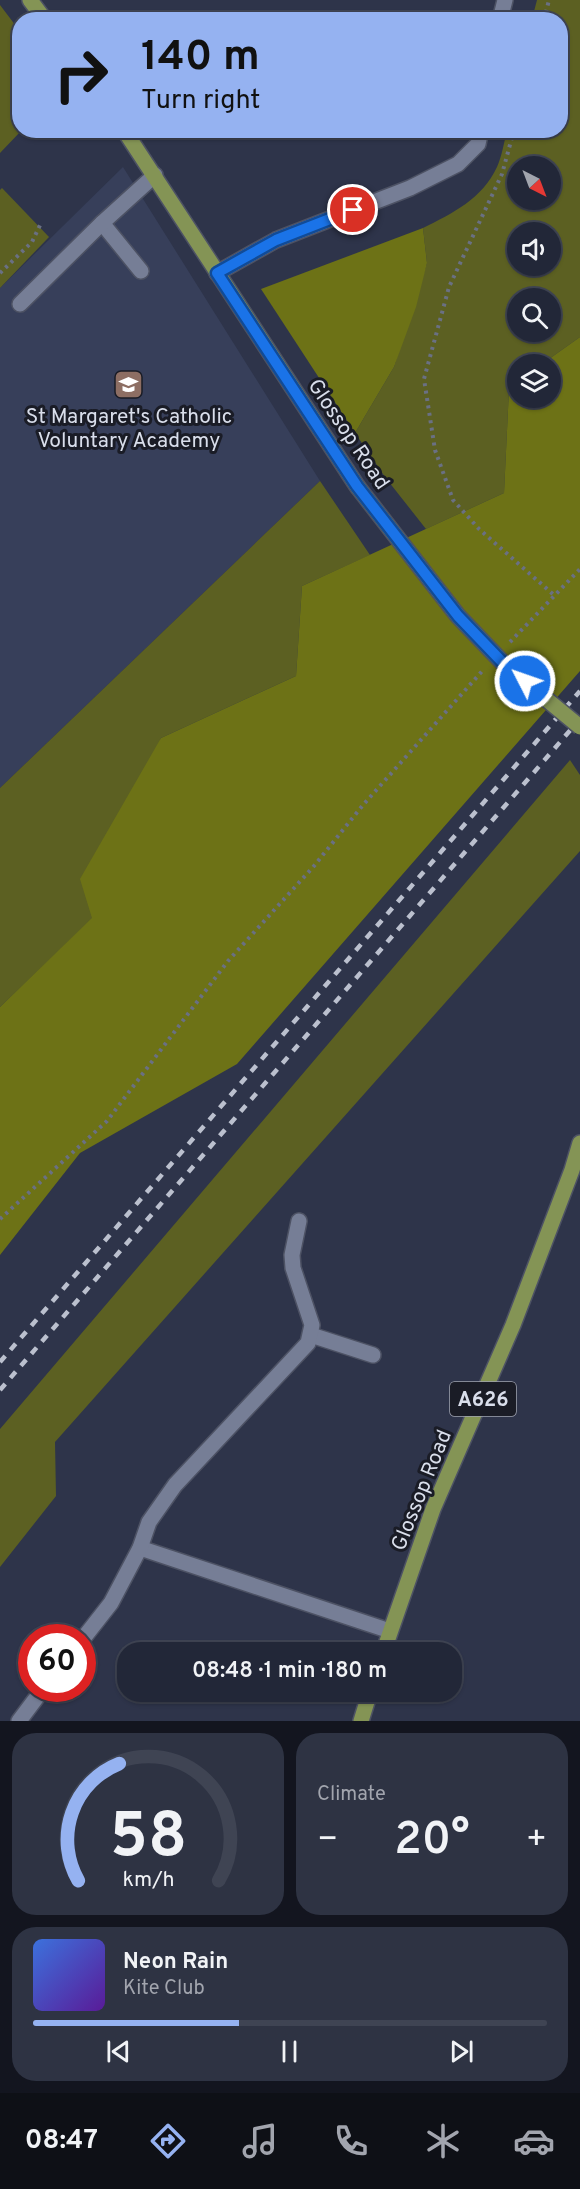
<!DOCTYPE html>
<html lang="en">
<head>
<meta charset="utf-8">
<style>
  body { margin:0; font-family:Overpass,sans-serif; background:#2e3343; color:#f1f3f6; height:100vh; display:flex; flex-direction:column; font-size:22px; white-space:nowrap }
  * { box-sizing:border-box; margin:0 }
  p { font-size:20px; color:#a2a5ae }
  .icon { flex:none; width:33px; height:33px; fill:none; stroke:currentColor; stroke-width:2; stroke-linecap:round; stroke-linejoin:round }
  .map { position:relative; height:1721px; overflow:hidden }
  .sheet { display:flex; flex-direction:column; gap:12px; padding:12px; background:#13151f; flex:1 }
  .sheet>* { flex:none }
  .guide { position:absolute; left:12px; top:12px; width:556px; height:126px; border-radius:24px; box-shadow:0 2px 4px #0004,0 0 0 2px #3f4453; background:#95b2f1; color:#111; overflow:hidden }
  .needle { width:39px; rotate:138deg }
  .buttons { position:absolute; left:507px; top:156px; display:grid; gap:12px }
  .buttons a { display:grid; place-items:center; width:54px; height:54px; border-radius:50%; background:#222738; box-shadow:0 2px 4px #0004,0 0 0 2px #3f4453; font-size:30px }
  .speed { position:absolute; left:18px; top:1624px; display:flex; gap:12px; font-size:30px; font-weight:700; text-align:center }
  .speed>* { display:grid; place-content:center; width:78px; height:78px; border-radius:50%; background:#222738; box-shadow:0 2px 4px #0004,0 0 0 2px #3f4453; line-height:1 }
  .speed .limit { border:9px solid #d22; background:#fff; color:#111 }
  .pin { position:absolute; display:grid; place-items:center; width:51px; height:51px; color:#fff; margin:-26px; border:3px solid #fff; border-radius:50%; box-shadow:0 2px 6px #0007 }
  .me { position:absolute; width:66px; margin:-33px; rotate:311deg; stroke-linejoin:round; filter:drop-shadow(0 0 4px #0008) }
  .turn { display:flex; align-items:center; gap:21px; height:126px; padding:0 30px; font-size:27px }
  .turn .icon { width:78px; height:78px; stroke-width:2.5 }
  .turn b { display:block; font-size:42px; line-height:51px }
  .big { font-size:45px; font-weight:600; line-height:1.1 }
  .sheet .tile { flex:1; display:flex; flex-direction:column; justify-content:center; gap:9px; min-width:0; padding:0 21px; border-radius:24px; background:#2e3343 }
  .sheet .dial { align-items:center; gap:0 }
  .dial svg { height:156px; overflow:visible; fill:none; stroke:#3f4453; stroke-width:7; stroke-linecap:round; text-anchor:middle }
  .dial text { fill:#f1f3f6; stroke:none }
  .song { display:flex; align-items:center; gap:18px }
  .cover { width:72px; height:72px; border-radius:9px; background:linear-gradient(135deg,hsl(220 70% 55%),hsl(270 70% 35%)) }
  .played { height:6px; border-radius:3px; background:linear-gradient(90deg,#95b2f1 40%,#3f4453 40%) }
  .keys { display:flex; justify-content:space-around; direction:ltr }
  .heat { display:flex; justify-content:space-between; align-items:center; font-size:33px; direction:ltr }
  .sheet .tiles { flex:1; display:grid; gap:12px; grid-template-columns:1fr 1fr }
  .tile:last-child { grid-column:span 2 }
  .trip { position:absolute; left:117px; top:1642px; width:345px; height:60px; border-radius:24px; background:#222738; box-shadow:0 2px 4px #0004,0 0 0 2px #3f4453; font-weight:600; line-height:60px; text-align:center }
  .tabs { display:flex; height:96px; justify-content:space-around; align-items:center; background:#0e1016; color:#a2a5ae }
  .tabs .icon { width:42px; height:42px }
  .tabs .active { color:#95b2f1 }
  .tabs b { font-size:27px; color:#f1f3f6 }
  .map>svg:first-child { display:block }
  .built { fill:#373f5a }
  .green { fill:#5c6022; fill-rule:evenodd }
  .forest { fill:#6d7216 }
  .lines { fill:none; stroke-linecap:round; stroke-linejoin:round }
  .minor-casing { stroke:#4d5264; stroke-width:18 }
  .major-casing { stroke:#4d5264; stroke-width:18 }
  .path { stroke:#6a7083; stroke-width:4; stroke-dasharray:3 4.5; stroke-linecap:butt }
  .minor { stroke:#767e96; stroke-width:15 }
  .major { stroke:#849455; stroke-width:15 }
  .rail { stroke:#bbc0ce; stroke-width:4.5; stroke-dasharray:8 8; stroke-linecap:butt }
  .major-bridge-casing { stroke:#4d5264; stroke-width:18; stroke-linecap:butt }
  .major-bridge { stroke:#849455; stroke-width:15 }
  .route-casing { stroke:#114b97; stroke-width:15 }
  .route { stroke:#1a73e8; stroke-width:10 }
  .labels { text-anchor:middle; stroke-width:6; stroke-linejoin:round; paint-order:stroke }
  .shield { fill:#1a1c26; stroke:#a0a4b0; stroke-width:1.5 }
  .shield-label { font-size:20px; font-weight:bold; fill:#d9deeb }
  .poi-label { font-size:21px; fill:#d9deeb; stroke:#1a1c26 }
  .street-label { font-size:21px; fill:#d9deeb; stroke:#1a1c26 }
</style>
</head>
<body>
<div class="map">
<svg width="580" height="1721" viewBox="0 0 580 1721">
  <rect width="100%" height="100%" fill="#2e344a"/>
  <path class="built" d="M123 167 320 481 0 788V288Z"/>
  <g class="green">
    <path d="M537 0H580V337L542 364H518L517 383 509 389 504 493 426 529 385 477 355 433 394 367 427 263 423 228C453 213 482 199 497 167 502 156 504 142 507 131L561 130V20L532 19ZM518 166H550V200H518ZM518 232H550V266H518ZM518 298H550V332H518Z"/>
    <path d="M0 5 19 30 20 130 21 131 0 153Z"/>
    <path d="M2 188 49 237 0 288V190Z"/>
    <path d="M320 481 370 555 302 586 296 676 161 738 93 918 0 1007V788Z"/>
    <path d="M570 760 580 775V851L55 1442 56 1496 0 1567V1429Z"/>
  </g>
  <g class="forest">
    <path d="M423 228 427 263 416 307 394 367 355 433 261 289Z"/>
    <path d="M580 337V671L237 1064 80 1153 0 1255V1007L92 918 80 879 161 738 296 676 302 586 504 493 509 389 517 383 518 398H550V364H542Z"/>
  </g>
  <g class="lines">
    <defs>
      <g id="minor">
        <path d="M500 20 505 0"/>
        <path d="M102 223 141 271"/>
        <path d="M217 273 276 240 410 188 458 164 478 144 481 130"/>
        <path d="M20 304 102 223 155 175"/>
        <path d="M311 1335 373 1355"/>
        <path d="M140 1548 390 1631"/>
        <path d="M82 1640 111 1603 140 1548 149 1522 175 1485 308 1343 312 1325 293 1268 292 1255 299 1221"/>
        <path d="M19 1721 43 1689"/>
      </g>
      <g id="major">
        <path d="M30 0 45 20"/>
        <path d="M124 130 357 486"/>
        <path d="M383 1653 433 1509 513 1325 572 1170 580 1143"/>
        <path d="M361 1721 370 1692"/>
      </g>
    </defs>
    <use href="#minor" class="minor-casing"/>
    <use href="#major" class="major-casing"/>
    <g class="path">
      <path d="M544 20 549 0"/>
      <path d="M514 130 502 174 449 287 424 379 435 450 453 500 479 529 555 596"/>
      <path d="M0 273 32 242 41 223"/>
      <path d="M510 642 580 569"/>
      <path d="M0 1219 107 1121 228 961 314 866 363 805 484 669"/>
    </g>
    <use href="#minor" class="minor"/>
    <use href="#major" class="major"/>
    <g class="rail">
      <path d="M0 1362 580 691"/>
      <path d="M0 1390 580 719"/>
    </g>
    <defs>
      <path id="major-bridge" d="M357 486 458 616 506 666 580 727"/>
    </defs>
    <use href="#major-bridge" class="major-bridge-casing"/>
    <use href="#major-bridge" class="major-bridge"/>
  </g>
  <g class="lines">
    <defs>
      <path id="route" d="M353 210 276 240 217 273 357 486 458 616 506 666 525 681"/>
    </defs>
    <use href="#route" class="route-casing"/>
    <use href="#route" class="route"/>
  </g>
  <defs>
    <symbol id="school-square" viewBox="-11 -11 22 22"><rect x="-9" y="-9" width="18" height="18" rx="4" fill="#8d6e63" stroke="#1a1c26"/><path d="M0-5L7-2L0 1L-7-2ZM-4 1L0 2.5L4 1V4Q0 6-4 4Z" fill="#fff"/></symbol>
  </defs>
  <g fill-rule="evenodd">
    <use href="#school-square" x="112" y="368" width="33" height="33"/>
  </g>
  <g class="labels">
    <rect class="shield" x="450" y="1382" width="66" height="34" rx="4.5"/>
    <g class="shield-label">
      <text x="483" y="1406">A626</text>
    </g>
    <g class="poi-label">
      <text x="129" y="423">St Margaret's Catholic<tspan x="129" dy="24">Voluntary Academy</tspan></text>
    </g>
    <g class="street-label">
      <text transform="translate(349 434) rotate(56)" y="7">Glossop Road</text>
      <text transform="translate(421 1490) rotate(-68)" y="7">Glossop Road</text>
    </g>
  </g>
</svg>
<div class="buttons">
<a><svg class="needle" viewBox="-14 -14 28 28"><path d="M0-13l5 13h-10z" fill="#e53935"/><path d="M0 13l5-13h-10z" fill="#a2a5ae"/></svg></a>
<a><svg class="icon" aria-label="sound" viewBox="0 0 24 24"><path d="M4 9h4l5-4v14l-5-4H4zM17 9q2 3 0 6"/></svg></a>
<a><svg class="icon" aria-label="search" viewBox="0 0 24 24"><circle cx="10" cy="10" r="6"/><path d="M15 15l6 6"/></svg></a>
<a><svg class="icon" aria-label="layers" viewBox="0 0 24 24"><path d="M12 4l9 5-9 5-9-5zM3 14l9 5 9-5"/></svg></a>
</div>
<div class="speed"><div class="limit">60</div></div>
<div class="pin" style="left:353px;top:210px;background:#d93025"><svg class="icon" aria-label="arrive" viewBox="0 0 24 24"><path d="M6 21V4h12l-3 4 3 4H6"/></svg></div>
<svg class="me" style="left:525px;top:681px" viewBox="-20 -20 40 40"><circle r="17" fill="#1a73e8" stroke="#fff" stroke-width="3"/><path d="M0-11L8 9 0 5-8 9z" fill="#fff"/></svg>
<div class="trip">08:48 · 1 min · 180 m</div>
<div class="guide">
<div class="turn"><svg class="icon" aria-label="right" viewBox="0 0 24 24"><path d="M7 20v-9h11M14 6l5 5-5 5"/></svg><div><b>140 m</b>Turn right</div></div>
</div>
</div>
<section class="sheet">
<div class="tiles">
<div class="tile dial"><svg viewBox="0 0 100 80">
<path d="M14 69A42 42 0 1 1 86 69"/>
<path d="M14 69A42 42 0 0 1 35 9" stroke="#95b2f1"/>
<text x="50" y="56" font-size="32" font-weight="700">58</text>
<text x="50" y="72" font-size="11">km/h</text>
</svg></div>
<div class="tile"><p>Climate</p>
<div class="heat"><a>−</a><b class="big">20°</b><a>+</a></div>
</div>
<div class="tile">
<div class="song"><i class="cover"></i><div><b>Neon Rain</b><p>Kite Club</p></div></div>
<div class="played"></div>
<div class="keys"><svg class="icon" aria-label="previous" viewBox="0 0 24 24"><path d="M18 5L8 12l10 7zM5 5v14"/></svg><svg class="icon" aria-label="pause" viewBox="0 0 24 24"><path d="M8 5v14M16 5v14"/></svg><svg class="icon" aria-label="next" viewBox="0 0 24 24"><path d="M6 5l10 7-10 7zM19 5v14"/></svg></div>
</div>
</div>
</section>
<nav class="tabs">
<b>08:47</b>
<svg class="icon active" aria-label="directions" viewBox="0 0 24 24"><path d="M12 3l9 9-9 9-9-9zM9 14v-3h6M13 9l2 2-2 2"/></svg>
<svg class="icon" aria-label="music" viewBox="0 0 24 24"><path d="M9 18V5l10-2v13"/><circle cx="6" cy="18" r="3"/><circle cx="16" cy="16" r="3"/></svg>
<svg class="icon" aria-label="phone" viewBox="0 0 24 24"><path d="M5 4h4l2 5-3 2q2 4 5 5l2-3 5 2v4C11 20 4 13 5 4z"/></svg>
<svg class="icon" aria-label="climate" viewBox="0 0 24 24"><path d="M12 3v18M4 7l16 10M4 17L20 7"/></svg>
<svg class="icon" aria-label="car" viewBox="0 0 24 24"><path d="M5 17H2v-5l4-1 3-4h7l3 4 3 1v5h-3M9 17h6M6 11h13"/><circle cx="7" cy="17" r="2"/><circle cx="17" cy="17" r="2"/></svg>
</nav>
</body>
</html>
